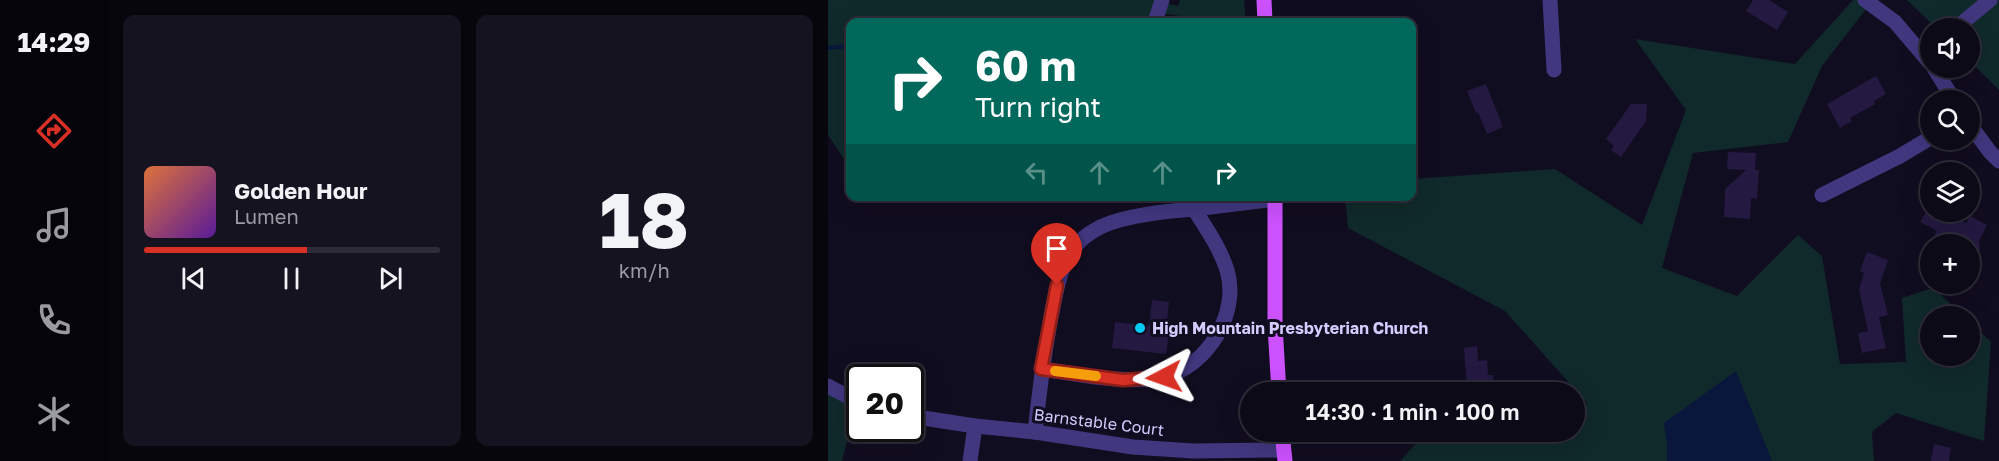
<!DOCTYPE html>
<html lang="en">
<head>
<meta charset="utf-8">
<style>
  body { margin:0; font-family:"Golos Text",sans-serif; background:#161321; color:#f1f3f6; height:100vh; display:flex; flex-direction:column; font-size:22px; white-space:nowrap }
  * { box-sizing:border-box; margin:0 }
  p { font-size:20px; color:#9a9aa2 }
  .icon { flex:none; width:33px; height:33px; fill:none; stroke:currentColor; stroke-width:2; stroke-linecap:round; stroke-linejoin:round }
  .map { position:relative; flex:1; overflow:hidden }
  .drawer { display:flex; flex-direction:column; gap:15px; padding:15px; background:#07060d; width:720px }
  .drawer>* { flex:none }
  .guide { position:absolute; left:18px; top:18px; width:570px; height:183px; border-radius:12px; box-shadow:0 6px 24px #0002,0 0 0 2px #2d2b37; background:#00695c; color:#fff; overflow:hidden }
  .controls { position:absolute; left:1092px; top:18px; display:grid; gap:12px }
  .controls a { display:grid; place-items:center; width:60px; height:60px; border-radius:50%; background:#0d0a18; box-shadow:0 6px 24px #0002,0 0 0 2px #2d2b37; font-size:30px }
  .speed { position:absolute; left:18px; top:364px; display:flex; gap:12px; font-size:30px; font-weight:700; text-align:center }
  .speed>* { display:grid; place-content:center; width:78px; height:78px; border-radius:50%; background:#0d0a18; box-shadow:0 6px 24px #0002,0 0 0 2px #2d2b37; line-height:1 }
  .speed .limit { border:3px solid #111; border-radius:9px; background:#fff; color:#111 }
  .pin { position:absolute; display:grid; place-items:center; width:51px; height:51px; color:#fff; margin:-62px -26px; border-radius:50% 50% 50% 0; rotate:-45deg; box-shadow:0 0 6px #0007 }
  .pin .icon { rotate:45deg }
  .me { position:absolute; width:66px; margin:-33px; rotate:266deg; stroke-linejoin:round; filter:drop-shadow(0 0 4px #0008) }
  .turn { display:flex; align-items:center; gap:21px; height:126px; padding:0 30px; font-size:27px }
  .turn .icon { width:78px; height:78px; stroke-width:2.5 }
  .turn b { display:block; font-size:42px; line-height:51px }
  .lanes { display:flex; align-items:center; height:57px; padding:0 30px; background:#0003; justify-content:center; gap:30px; direction:ltr }
  .lanes .off { opacity:.35 }
  .drawer .card { flex:1; display:flex; flex-direction:column; justify-content:center; gap:9px; min-width:0; padding:0 21px; border-radius:12px; background:#161321 }
  .drawer .dial { align-items:center; gap:0 }
  .dial b { font-size:78px; line-height:1 }
  .song { display:flex; align-items:center; gap:18px }
  .cover { width:72px; height:72px; border-radius:9px; background:linear-gradient(135deg,hsl(20 70% 55%),hsl(270 70% 35%)) }
  .played { height:6px; border-radius:3px; background:linear-gradient(90deg,#d93025 55%,#2d2b37 55%) }
  .keys { display:flex; justify-content:space-around; direction:ltr }
  .drawer .tiles { flex:1; display:grid; gap:15px; grid-template-columns:repeat(2,1fr) }
  .trip { position:absolute; left:412px; top:382px; width:345px; height:60px; border-radius:30px; background:#0d0a18; box-shadow:0 6px 24px #0002,0 0 0 2px #2d2b37; font-weight:600; line-height:60px; text-align:center }
  main { display:flex; flex:1; min-height:0 }
  .tabs { display:flex; flex-direction:column; width:108px; justify-content:space-around; align-items:center; background:#05040a; color:#9a9aa2 }
  .tabs .icon { width:42px; height:42px }
  .tabs .active { color:#d93025 }
  .tabs b { font-size:27px; color:#f1f3f6 }
  .map>svg:first-child { display:block }
  .green { fill:#10292a }
  .water { fill:#09173d }
  .lines { fill:none; stroke-linecap:round; stroke-linejoin:round }
  .stream { stroke:#09173d; stroke-width:4 }
  .building { fill:#241941 }
  .minor { stroke:#40377f; stroke-width:15 }
  .major { stroke:#cc52ff; stroke-width:15 }
  .route-casing { stroke:#8d1f18; stroke-width:15 }
  .route { stroke:#d93025; stroke-width:10 }
  .slow { stroke:#f59e0b; stroke-width:10 }
  .poi-dot { fill:#00caf6; stroke:#110d20; stroke-width:2 }
  .labels { text-anchor:middle; stroke-width:6; stroke-linejoin:round; paint-order:stroke }
  .poi-label { font-size:16px; font-weight:bold; fill:#d5cbff; stroke:#110d20; text-anchor:start }
  .street-label { font-size:16px; fill:#d5cbff; stroke:#110d20 }
</style>
</head>
<body>
<main>
<nav class="tabs">
<b>14:29</b>
<svg class="icon active" aria-label="directions" viewBox="0 0 24 24"><path d="M12 3l9 9-9 9-9-9zM9 14v-3h6M13 9l2 2-2 2"/></svg>
<svg class="icon" aria-label="music" viewBox="0 0 24 24"><path d="M9 18V5l10-2v13"/><circle cx="6" cy="18" r="3"/><circle cx="16" cy="16" r="3"/></svg>
<svg class="icon" aria-label="phone" viewBox="0 0 24 24"><path d="M5 4h4l2 5-3 2q2 4 5 5l2-3 5 2v4C11 20 4 13 5 4z"/></svg>
<svg class="icon" aria-label="climate" viewBox="0 0 24 24"><path d="M12 3v18M4 7l16 10M4 17L20 7"/></svg>
</nav>
<section class="drawer">
<div class="tiles">
<div class="card">
<div class="song"><i class="cover"></i><div><b>Golden Hour</b><p>Lumen</p></div></div>
<div class="played"></div>
<div class="keys"><svg class="icon" aria-label="previous" viewBox="0 0 24 24"><path d="M18 5L8 12l10 7zM5 5v14"/></svg><svg class="icon" aria-label="pause" viewBox="0 0 24 24"><path d="M8 5v14M16 5v14"/></svg><svg class="icon" aria-label="next" viewBox="0 0 24 24"><path d="M6 5l10 7-10 7zM19 5v14"/></svg></div>
</div>
<div class="card dial"><b>18</b><p>km/h</p></div>
</div>
</section>
<div class="map">
<svg width="1171" height="461" viewBox="0 0 1171 461">
  <rect width="100%" height="100%" fill="#110d20"/>
  <g class="green">
    <path d="M0 0H324L350 6 352 0H416L418 22H396L323 12 320 22H22V168L0 135Z"/>
    <path d="M1025 0H1045L994 66 960 142 865 153 834 268 909 296 970 235 994 256 1012 364 1078 362 1074 298 1105 288 1136 316H1102V356H1142V322L1163 342 1156 441 1068 413 1044 432 1046 461H573V460L598 432H747V421L759 403 677 311 520 228 517 197 584 196V179L727 169 814 225 858 110 807 39 967 64Z"/>
    <path d="M1079 0H1171V90L1142 61V28H1108Z"/>
    <path d="M0 388 28 407 14 461H0Z"/>
  </g>
  <path class="water" d="M908 371 944 461H839V444L836 423Z"/>
  <g class="lines">
    <g class="stream">
      <path d="M190 22 211 19"/>
      <path d="M0 48 22 46"/>
    </g>
  </g>
  <g class="building">
    <path d="M925 0H941L960 12 949 30 918 11Z"/>
    <path d="M1048 76 1058 94 1046 101 1047 104 1022 118 1024 121 1012 128 999 104Z"/>
    <path d="M658 84 675 127 659 134 650 112 648 113 639 91Z"/>
    <path d="M803 104H819L818 121 793 157 783 150 786 146 778 139Z"/>
    <path d="M900 152 928 153 927 170H931L929 199 923 198 922 219 896 217 897 189 918 170 899 169Z"/>
    <path d="M1098 212H1118L1138 223 1142 216 1159 225 1151 241 1152 249 1142 271V244H1101L1109 231 1092 222Z"/>
    <path d="M1039 252 1060 260 1052 283 1060 315 1051 317 1058 348 1034 353 1030 333 1040 331 1031 289 1036 273 1032 271Z"/>
    <path d="M324 300 341 302 338 330 341 331 338 354 284 348 287 322 321 326Z"/>
    <path d="M649 346 650 361 659 360 660 375H665L667 393H648V388L639 389 636 348Z"/>
    <path d="M1106 444 1123 448 1121 461H1103Z"/>
  </g>
  <g class="lines">
    <g class="minor">
      <path d="M722 0 726 70"/>
      <path d="M1037 0 1067 22 1102 63"/>
      <path d="M327 22 334 0"/>
      <path d="M1128 28 1162 0"/>
      <path d="M1106 68 1126 100"/>
      <path d="M1142 125 1162 152 1171 161"/>
      <path d="M994 195 1072 156 1102 138"/>
      <path d="M358 196 366 209 447 199"/>
      <path d="M0 386 32 403"/>
      <path d="M82 416 147 426 207 432 305 447 365 451 455 450"/>
      <path d="M207 432C211 393 216 355 223 317 228 293 231 268 246 248 251 241 260 234 267 230 289 216 340 211 366 209 378 228 392 248 399 270 412 313 380 366 336 377 300 385 250 374 213 369"/>
      <path d="M142 461 147 426"/>
    </g>
    <g class="major">
      <path d="M436 0 437 22"/>
      <path d="M447 196V325L451 393"/>
      <path d="M454 432 457 461"/>
    </g>
  </g>
  <g class="lines">
    <defs>
      <path id="route" d="M229 285 213 369 295 380 336 377"/>
    </defs>
    <use href="#route" class="route-casing"/>
    <use href="#route" class="route"/>
    <path class="slow" d="M227 371 268 376"/>
  </g>
  <circle class="poi-dot" cx="312" cy="328" r="6"/>
  <g class="labels">
    <g class="poi-label">
      <text x="324" y="334">High Mountain Presbyterian Church</text>
    </g>
    <g class="street-label">
      <text transform="translate(271 422) rotate(7)" y="6">Barnstable Court</text>
    </g>
  </g>
</svg>
<div class="controls">
<a><svg class="icon" aria-label="sound" viewBox="0 0 24 24"><path d="M4 9h4l5-4v14l-5-4H4zM17 9q2 3 0 6"/></svg></a>
<a><svg class="icon" aria-label="search" viewBox="0 0 24 24"><circle cx="10" cy="10" r="6"/><path d="M15 15l6 6"/></svg></a>
<a><svg class="icon" aria-label="layers" viewBox="0 0 24 24"><path d="M12 4l9 5-9 5-9-5zM3 14l9 5 9-5"/></svg></a>
<a>+</a>
<a>−</a>
</div>
<div class="speed"><div class="limit">20</div></div>
<div class="pin" style="left:229px;top:285px;background:#d93025"><svg class="icon" aria-label="arrive" viewBox="0 0 24 24"><path d="M6 21V4h12l-3 4 3 4H6"/></svg></div>
<svg class="me" style="left:336px;top:377px" viewBox="-20 -20 40 40"><path d="M0-17L14 15 0 8-14 15z" fill="#d93025" stroke="#fff" stroke-width="4"/></svg>
<div class="trip">14:30 · 1 min · 100 m</div>
<div class="guide">
<div class="turn"><svg class="icon" aria-label="right" viewBox="0 0 24 24"><path d="M7 20v-9h11M14 6l5 5-5 5"/></svg><div><b>60 m</b>Turn right</div></div>
<div class="lanes"><svg class="icon off" aria-label="left" viewBox="0 0 24 24"><path d="M17 20v-9H6M10 6l-5 5 5 5"/></svg><svg class="icon off" aria-label="ahead" viewBox="0 0 24 24"><path d="M12 20V5M6 11l6-6 6 6"/></svg><svg class="icon off" aria-label="ahead" viewBox="0 0 24 24"><path d="M12 20V5M6 11l6-6 6 6"/></svg><svg class="icon" aria-label="right" viewBox="0 0 24 24"><path d="M7 20v-9h11M14 6l5 5-5 5"/></svg></div>
</div>
</div>
</main>
</body>
</html>
